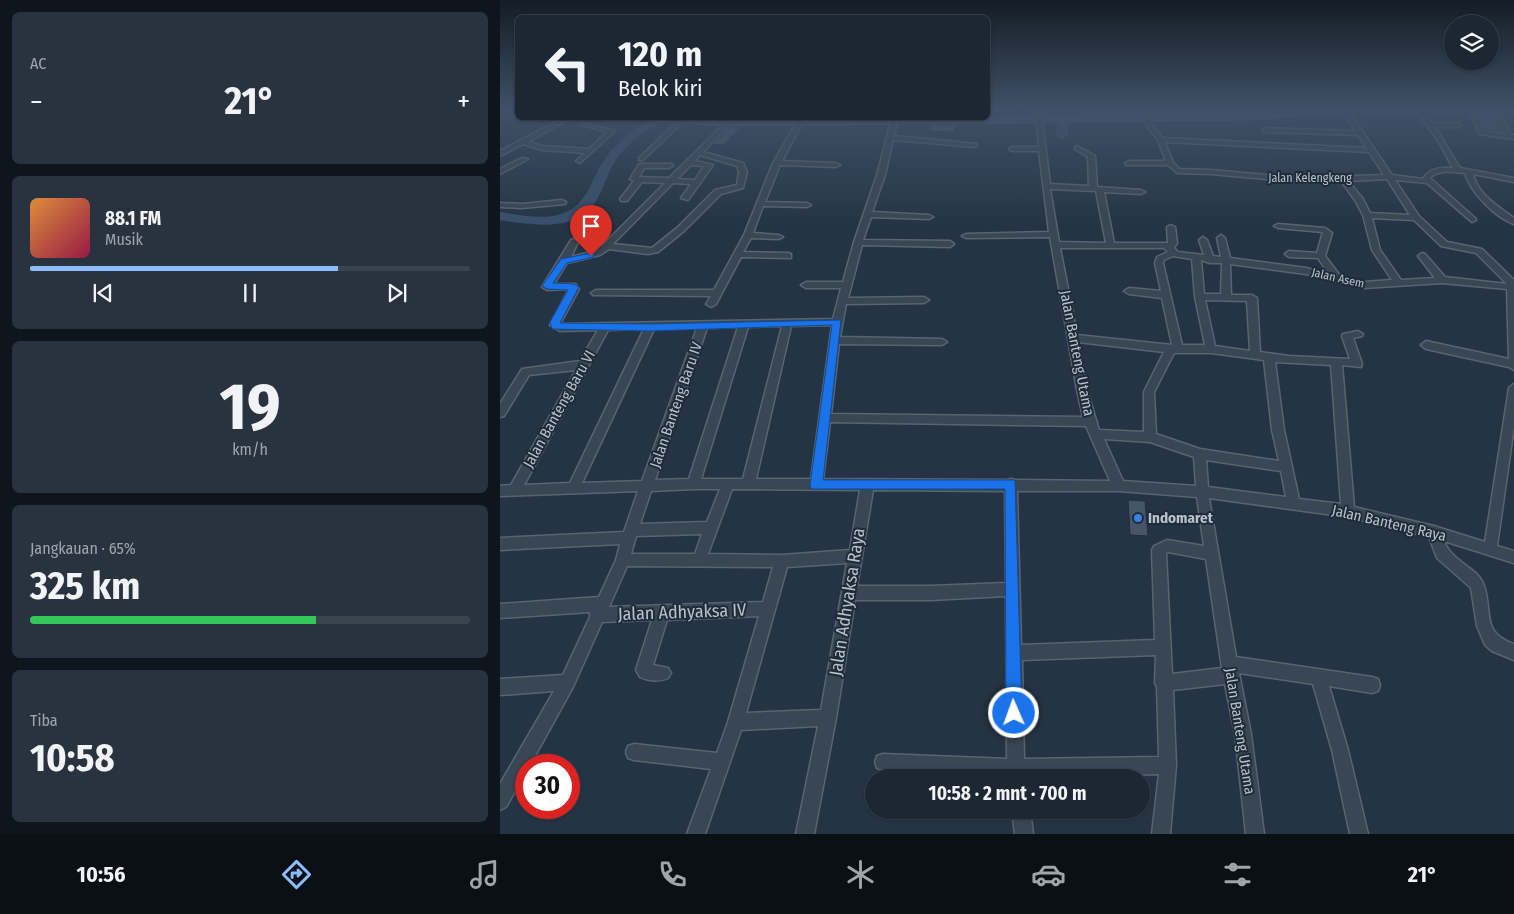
<!DOCTYPE html>
<html lang="id">
<head>
<meta charset="utf-8">
<style>
  body { margin:0; font-family:"Fira Sans Condensed",sans-serif; background:#29333f; color:#f1f3f6; height:100vh; display:flex; flex-direction:column; font-size:19px; white-space:nowrap }
  * { box-sizing:border-box; margin:0 }
  p { font-size:16px; color:#a0a5ac }
  .icon { flex:none; width:28px; height:28px; fill:none; stroke:currentColor; stroke-width:2; stroke-linecap:round; stroke-linejoin:round }
  .map { position:relative; flex:1; overflow:hidden }
  .panel { display:flex; flex-direction:column; gap:12px; padding:12px; background:#0f151c; width:500px }
  .panel>* { flex:none }
  .guide { position:absolute; left:15px; top:15px; width:475px; height:105px; border-radius:8px; box-shadow:0 1px 4px #0004,0 0 0 1px #3a444e; background:#1c2733; color:#f1f3f6; overflow:hidden }
  .fabs { position:absolute; left:944px; top:15px; display:grid; gap:10px }
  .fabs a { display:grid; place-items:center; width:55px; height:55px; border-radius:50%; background:#1c2733; box-shadow:0 1px 4px #0004,0 0 0 1px #3a444e; font-size:25px }
  .speed { position:absolute; left:15px; top:754px; display:flex; gap:10px; font-size:25px; font-weight:700; text-align:center }
  .speed>* { display:grid; place-content:center; width:65px; height:65px; border-radius:50%; background:#1c2733; box-shadow:0 1px 4px #0004,0 0 0 1px #3a444e; line-height:1 }
  .speed .limit { border:8px solid #d22; background:#fff; color:#111 }
  .pin { position:absolute; display:grid; place-items:center; width:42px; height:42px; color:#fff; margin:-51px -21px; border-radius:50% 50% 50% 0; rotate:-45deg; box-shadow:0 0 5px #0007 }
  .pin .icon { rotate:45deg }
  .me { position:absolute; width:55px; margin:-28px; rotate:358deg; stroke-linejoin:round; filter:drop-shadow(0 0 4px #0008) }
  .turn { display:flex; align-items:center; gap:18px; height:105px; padding:0 20px; font-size:22px }
  .turn .icon { width:65px; height:65px; stroke-width:2.5 }
  .turn b { display:block; font-size:35px; line-height:42px }
  .big { font-size:38px; font-weight:700; line-height:1.1 }
  .panel .card { flex:1; display:flex; flex-direction:column; justify-content:center; gap:8px; min-width:0; padding:0 18px; border-radius:8px; background:#29333f }
  .panel .dial { align-items:center; gap:0 }
  .dial b { font-size:65px; line-height:1 }
  .song { display:flex; align-items:center; gap:15px }
  .cover { width:60px; height:60px; border-radius:8px; background:linear-gradient(135deg,hsl(30 70% 55%),hsl(340 70% 35%)) }
  .played { height:5px; border-radius:2px; background:linear-gradient(90deg,#8abefe 70%,#3a444e 70%) }
  .keys { display:flex; justify-content:space-around; direction:ltr }
  .heat { display:flex; justify-content:space-between; align-items:center; font-size:28px; direction:ltr }
  .charge { height:8px; border-radius:4px; background:linear-gradient(90deg,#34c759 65%,#3a444e 0) }
  .trip { position:absolute; left:365px; top:769px; width:285px; height:50px; border-radius:25px; background:#1c2733; box-shadow:0 1px 4px #0004,0 0 0 1px #3a444e; font-weight:700; line-height:50px; text-align:center }
  .dock { display:flex; height:80px; justify-content:space-around; align-items:center; background:#0b1014; color:#a0a5ac }
  .dock .icon { width:35px; height:35px }
  .dock .selected { color:#8abefe }
  .dock b { font-size:22px; color:#f1f3f6 }
  main { display:flex; flex:1; min-height:0 }
  .map>svg:first-child { display:block }
  .green { fill:#274345 }
  .lines { fill:none; stroke-linecap:round; stroke-linejoin:round }
  .stream { stroke:#38506c; stroke-width:2 }
  .river { fill:#38506c; fill-rule:evenodd }
  .building { fill:#465668; stroke:#202d3a }
  .minor-casing { stroke:#586470; stroke-width:3 }
  .secondary-casing { stroke:#586470; stroke-width:3 }
  .minor { fill:#394653; fill-rule:evenodd }
  .secondary { fill:#475566; fill-rule:evenodd }
  .route { fill:#1a73e8; stroke:#114b97 }
  .shop-dot { fill:#3f7fe0; stroke:#1e2b38; stroke-width:2 }
  .labels { text-anchor:middle; stroke-width:4; stroke-linejoin:round; paint-order:stroke }
  .far-street-label { font-size:12px; fill:#b7c1cd; stroke:#1e2b38 }
  .street-label { font-size:15px; fill:#b7c1cd; stroke:#1e2b38 }
  .poi-label { font-size:15px; font-weight:bold; fill:#b7c1cd; stroke:#1e2b38; text-anchor:start }
  .near-street-label { font-size:18px; fill:#b7c1cd; stroke:#1e2b38 }
</style>
</head>
<body>
<main>
<section class="panel">
<div class="card"><p>AC</p>
<div class="heat"><a>−</a><b class="big">21°</b><a>+</a></div>
</div>
<div class="card">
<div class="song"><i class="cover"></i><div><b>88.1 FM</b><p>Musik</p></div></div>
<div class="played"></div>
<div class="keys"><svg class="icon" aria-label="previous" viewBox="0 0 24 24"><path d="M18 5L8 12l10 7zM5 5v14"/></svg><svg class="icon" aria-label="pause" viewBox="0 0 24 24"><path d="M8 5v14M16 5v14"/></svg><svg class="icon" aria-label="next" viewBox="0 0 24 24"><path d="M6 5l10 7-10 7zM19 5v14"/></svg></div>
</div>
<div class="card dial"><b>19</b><p>km/h</p></div>
<div class="card"><p>Jangkauan · 65%</p><b class="big">325 km</b><div class="charge"></div></div>
<div class="card"><p>Tiba</p><b class="big">10:58</b></div>
</section>
<div class="map">
<svg width="1014" height="834" viewBox="0 0 1014 834">
  <rect width="100%" height="100%" fill="#253444"/>
  <path class="green" d="M586 110H646V117L589 116Z"/>
  <g class="lines">
    <path class="stream" d="M648 110 650 116"/>
    <g class="river">
      <path d="M563 116 568 119V136L562 139 556 136 558 119Z"/>
      <path d="M155 118H167C162 123 154 126 148 130 138 136 129 144 121 153 109 167 106 184 96 201 78 233 30 225 0 220V212C19 215 42 220 61 214 89 206 91 176 107 156 119 139 136 127 155 118Z"/>
    </g>
  </g>
  <g class="building">
    <path d="M980 116 995 118 1001 132 985 129Z"/>
    <path d="M456 124 454 132 429 131 430 125Z"/>
    <path d="M230 127H241L224 145 213 144Z"/>
    <path d="M628 500 645 501 648 536 630 535Z"/>
  </g>
  <g class="lines">
    <defs>
      <g id="minor">
        <path d="M0 110H4L1 112Z"/>
        <path d="M535 110H541L550 184 589 186 588 157 575 149V147L577 146 595 156 597 187 641 190 645 192 641 194 604 192 614 243H668L667 227 671 225 675 227 677 243 674 248 678 252 704 255 699 240 703 237 707 240 713 256 721 257 717 238 721 235 725 238 730 258 806 268 829 274 818 258 789 257 785 254 789 251 817 253 823 232 778 228 774 226 778 224 825 228 832 233 825 256 841 277 864 282 892 280 872 250 863 215 855 200 841 181 799 182 711 174 677 173 668 165H626L625 163 629 161H666L658 140 640 117 641 116H645L663 138 866 148 858 135 765 132 762 130 765 128 855 131 842 110H848L892 175 923 179C929 168 941 167 953 168L937 139 916 110H922L932 123H958L961 125 958 127H935L960 168 1014 178V182L973 174C978 195 998 206 1014 218V224C996 218 970 192 965 173 955 172 938 169 930 178L975 218 976 220 972 222 927 183 895 180 919 216 947 242 982 249 1014 280V370L1009 367 926 349 921 345 926 341 1009 359 1007 289 942 283 864 288 806 274 730 264 731 295H752L757 298 760 352 789 356 850 359 842 336 843 334 858 331 863 334 862 336 853 338 862 364 861 367 842 365 854 507 934 526 985 542 1009 388 1014 384V426L997 546 1014 551V563L944 541C951 561 977 568 983 583 994 610 979 632 1014 644V660L992 651 985 645 977 626 971 588 937 558 929 537 848 517 709 498 736 657 872 677 878 679 880 685 878 691 872 693 829 686 848 750 868 834H850L832 750 813 684 739 673 751 734 764 834H746L735 734 725 684 673 690 676 765 670 834H652L659 774 507 778 383 770 377 768 375 762 377 756 383 754 507 759 506 596 431 600H355L336 718 314 834H296L318 726 241 730 205 834H187L211 769 134 760 128 758 126 752 128 746 134 744 217 753 228 722 259 616 167 620 153 665 168 668 171 673 168 678C160 682 148 681 140 677L136 670 152 620 102 622 73 687 30 765H26V772L6 807 0 810V784L54 691 0 695V679L63 675 90 617V612L0 618V604L99 597 116 560 120 544 0 550V538L124 532 138 491 0 496V486L11 485 76 370 29 375 4 416 0 417V404L22 369 80 361 98 330 60 331 50 325 69 289 47 290 42 287 71 240 74 239 78 242 71 257 94 251 104 244 165 183 142 182 127 201H121L120 199 134 181 130 179 139 164H172L173 166 169 168H144L139 177 169 178 227 121H231V123L203 152 243 163 247 172 243 188 221 194 184 231 158 252 148 254 109 249 100 255 67 263 54 284H75L79 289 60 324 333 319 341 288H306L301 285 306 282H343L354 242 377 175 392 118H398L394 136 477 144V146L475 147 393 140 385 175 372 212 429 215 433 217 429 219 371 217 363 240 450 241 454 244 450 247 362 245 348 298 424 297 429 300 424 303 346 304 340 337 442 339 447 342 442 345 339 344 331 414 583 417 577 390 550 237 466 238 462 236 466 234 549 232 539 151H512L509 149 512 147H539ZM665 142 869 152 884 175 799 178 711 170 679 169 673 162ZM200 155 237 166 239 172 237 185 215 190 178 227 152 248 113 244 173 183 191 184 181 198 188 200 213 165 195 161ZM191 165 204 166 195 180 177 179ZM887 179 910 215 870 213 863 199 848 181ZM550 189 596 191 606 243 559 242ZM872 218 914 220 941 246 976 253 1007 284 945 277 925 254 922 253 918 256 935 278 901 280 880 250ZM560 248H664L668 252 657 257 655 263 661 291 629 288 624 291 629 294 662 298 672 345 577 335ZM673 256 692 259 695 297 705 345H682L663 263 664 260ZM701 260 710 263H722L721 294H704ZM705 300 747 301 750 351 715 346ZM332 325 311 479H256L291 326ZM282 326 243 479H201L248 327ZM238 327 189 479 155 480 207 328ZM197 328 142 481 82 483 154 329ZM144 329 70 483 24 485 108 330ZM578 342 664 352 644 392V432L599 430 587 390ZM674 353H711L764 360 772 430 779 461 700 449 656 434 654 392ZM775 362 831 365 841 504 799 499 784 430ZM330 422 586 426 610 481 515 480 511 479 507 480 323 479ZM604 439 650 442 694 457 696 486 623 481ZM706 460 781 471 786 497 708 487ZM193 489H220L207 522 140 524 151 491ZM232 489 360 490 350 550 282 555 208 554ZM373 490 505 491 506 583 431 586H357ZM517 491H619L697 497 704 546 667 540 654 546 652 550 655 640 521 645ZM202 534 195 554H131L136 536ZM668 552 706 559 722 668 672 674 666 553ZM347 563 321 710 246 713 287 567ZM127 566 273 567 263 602 109 607ZM656 655 655 683 657 687 659 757 524 759 522 660Z"/>
        <path d="M583 110H589L592 118H588Z"/>
        <path d="M719 110H725L726 117H722Z"/>
        <path d="M973 110 1000 113 1011 135H1014V139L979 134 970 112ZM977 114 996 116 1004 134 984 131Z"/>
        <path d="M63 118H70L28 142 43 146 89 149 107 132 82 125V123L115 131 80 163 76 161 85 153 42 150 23 144 0 156V151Z"/>
        <path d="M299 118H305L282 161 336 163 340 165 336 167 280 165 265 202 307 203 311 205 307 207 263 206 253 233 279 235 283 237 279 239 251 238 243 252 288 253 291 254V258L241 257 216 304 211 307 206 304 211 296 93 295 91 293 96 290H214L244 235 273 163Z"/>
        <path d="M180 119 185 120 143 160H139V158Z"/>
        <path d="M22 158 28 159 0 174V169Z"/>
        <path d="M62 200 66 202 65 204 22 208 0 207V203L22 204Z"/>
        <path d="M512 810H530L533 834H515Z"/>
      </g>
      <path id="secondary" d="M786 110H816L812 113 757 119 229 125 160 121 155 118H488L757 113Z"/>
    </defs>
    <use href="#minor" class="minor-casing"/>
    <use href="#secondary" class="secondary-casing"/>
    <use href="#minor" class="minor"/>
    <use href="#secondary" class="secondary"/>
  </g>
  <linearGradient id="sky" x2="0" y2="1"><stop stop-color="#141d25"/><stop offset="0.48" stop-color="#405067"/><stop offset="1" stop-color="#405067" stop-opacity="0"/></linearGradient>
  <rect width="1014" height="227" fill="url(#sky)"/>
  <path class="route" d="M91 253 94 254V257L67 263 53 283 74 284 79 287 60 323 150 324 341 320 323 480H515L522 713 520 718 514 721 508 718 506 713 505 489H311L310 485 332 325 150 331 52 329 50 322 68 290 47 289 42 286 61 259Z"/>
  <circle class="shop-dot" cx="638" cy="518" r="5"/>
  <g class="labels">
    <g class="far-street-label">
      <text x="810" y="182">Jalan Kelengkeng</text>
      <text transform="translate(838 278) rotate(13)" y="4">Jalan Asem</text>
    </g>
    <g class="street-label">
      <text transform="translate(577 353) rotate(79)" y="5">Jalan Banteng Utama</text>
      <text transform="translate(176 405) rotate(-71)" y="5">Jalan Banteng Baru IV</text>
      <text transform="translate(59 409) rotate(-61)" y="5">Jalan Banteng Baru VI</text>
      <text transform="translate(889 523) rotate(13)" y="5">Jalan Banteng Raya</text>
      <text transform="translate(740 731) rotate(81)" y="5">Jalan Banteng Utama</text>
    </g>
    <g class="poi-label">
      <text x="648" y="523">Indomaret</text>
    </g>
    <g class="near-street-label">
      <text transform="translate(347 602) rotate(-81)" y="6">Jalan Adhyaksa Raya</text>
      <text transform="translate(182 612) rotate(-2)" y="6">Jalan Adhyaksa IV</text>
    </g>
  </g>
</svg>
<div class="fabs">
<a><svg class="icon" aria-label="layers" viewBox="0 0 24 24"><path d="M12 4l9 5-9 5-9-5zM3 14l9 5 9-5"/></svg></a>
</div>
<div class="speed"><div class="limit">30</div></div>
<div class="pin" style="left:91px;top:256px;background:#d93025"><svg class="icon" aria-label="arrive" viewBox="0 0 24 24"><path d="M6 21V4h12l-3 4 3 4H6"/></svg></div>
<svg class="me" style="left:514px;top:713px" viewBox="-20 -20 40 40"><circle r="17" fill="#1a73e8" stroke="#fff" stroke-width="3"/><path d="M0-11L8 9 0 5-8 9z" fill="#fff"/></svg>
<div class="trip">10:58 · 2 mnt · 700 m</div>
<div class="guide">
<div class="turn"><svg class="icon" aria-label="left" viewBox="0 0 24 24"><path d="M17 20v-9H6M10 6l-5 5 5 5"/></svg><div><b>120 m</b>Belok kiri</div></div>
</div>
</div>
</main>
<nav class="dock">
<b>10:56</b>
<svg class="icon selected" aria-label="directions" viewBox="0 0 24 24"><path d="M12 3l9 9-9 9-9-9zM9 14v-3h6M13 9l2 2-2 2"/></svg>
<svg class="icon" aria-label="music" viewBox="0 0 24 24"><path d="M9 18V5l10-2v13"/><circle cx="6" cy="18" r="3"/><circle cx="16" cy="16" r="3"/></svg>
<svg class="icon" aria-label="phone" viewBox="0 0 24 24"><path d="M5 4h4l2 5-3 2q2 4 5 5l2-3 5 2v4C11 20 4 13 5 4z"/></svg>
<svg class="icon" aria-label="climate" viewBox="0 0 24 24"><path d="M12 3v18M4 7l16 10M4 17L20 7"/></svg>
<svg class="icon" aria-label="car" viewBox="0 0 24 24"><path d="M5 17H2v-5l4-1 3-4h7l3 4 3 1v5h-3M9 17h6M6 11h13"/><circle cx="7" cy="17" r="2"/><circle cx="17" cy="17" r="2"/></svg>
<svg class="icon" aria-label="filters" viewBox="0 0 24 24"><path d="M4 7h16M4 17h16"/><circle cx="9" cy="7" r="2"/><circle cx="15" cy="17" r="2"/></svg>
<b>21°</b>
</nav>
</body>
</html>
